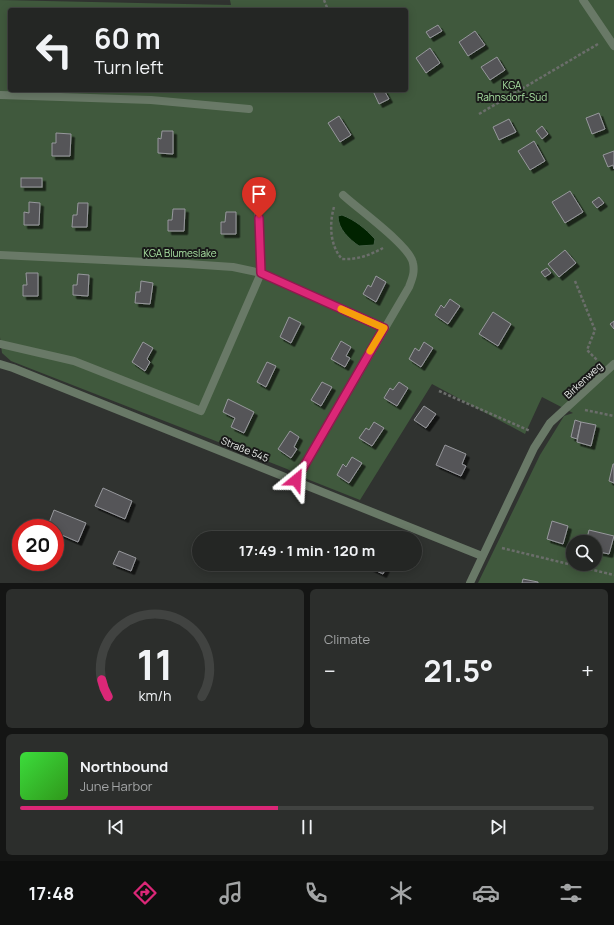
<!DOCTYPE html>
<html lang="en">
<head>
<meta charset="utf-8">
<style>
  body { margin:0; font-family:Manrope,sans-serif; background:#2c2e2c; color:#f1f3f6; height:100vh; display:flex; flex-direction:column; font-size:15px; white-space:nowrap }
  * { box-sizing:border-box; margin:0 }
  p { font-size:13px; color:#a3a5a6 }
  .icon { flex:none; width:22px; height:22px; fill:none; stroke:currentColor; stroke-width:2; stroke-linecap:round; stroke-linejoin:round }
  .map { position:relative; height:583px; overflow:hidden }
  .side { display:flex; flex-direction:column; gap:6px; padding:6px; background:#141514; flex:1 }
  .side>* { flex:none }
  .hud { position:absolute; left:8px; top:8px; width:400px; height:84px; border-radius:4px; box-shadow:0 2px 10px #0003,0 0 0 1px #414341; background:#242624; color:#f1f3f6; overflow:hidden }
  .controls { position:absolute; left:566px; top:535px; display:grid; gap:8px }
  .controls a { display:grid; place-items:center; width:36px; height:36px; border-radius:50%; background:#242624; box-shadow:0 2px 10px #0003,0 0 0 1px #414341; font-size:20px }
  .speed { position:absolute; left:12px; top:519px; display:flex; gap:8px; font-size:20px; font-weight:700; text-align:center }
  .speed>* { display:grid; place-content:center; width:52px; height:52px; border-radius:50%; background:#242624; box-shadow:0 2px 10px #0003,0 0 0 1px #414341; line-height:1 }
  .speed .limit { border:6px solid #d22; background:#fff; color:#111 }
  .pin { position:absolute; display:grid; place-items:center; width:34px; height:34px; color:#fff; margin:-41px -17px; border-radius:50% 50% 50% 0; rotate:-45deg; box-shadow:0 0 4px #0007 }
  .pin .icon { rotate:45deg }
  .me { position:absolute; width:44px; margin:-22px; rotate:27deg; stroke-linejoin:round; filter:drop-shadow(0 0 3px #0008) }
  .turn { display:flex; align-items:center; gap:14px; height:84px; padding:0 20px; font-size:18px }
  .turn .icon { width:52px; height:52px; stroke-width:2.5 }
  .turn b { display:block; font-size:28px; line-height:34px }
  .big { font-size:30px; font-weight:700; line-height:1.1 }
  .side .widget { flex:1; display:flex; flex-direction:column; justify-content:center; gap:6px; min-width:0; padding:0 14px; border-radius:6px; background:#2c2e2c }
  .side .dial { align-items:center; gap:0 }
  .dial svg { height:104px; overflow:visible; fill:none; stroke:#414341; stroke-width:7; stroke-linecap:round; text-anchor:middle }
  .dial text { fill:#f1f3f6; stroke:none }
  .song { display:flex; align-items:center; gap:12px }
  .cover { width:48px; height:48px; border-radius:6px; background:linear-gradient(135deg,hsl(120 70% 55%),hsl(110 70% 35%)) }
  .played { height:4px; border-radius:2px; background:linear-gradient(90deg,#db2777 45%,#414341 45%) }
  .keys { display:flex; justify-content:space-around; direction:ltr }
  .heat { display:flex; justify-content:space-between; align-items:center; font-size:22px; direction:ltr }
  .side .tiles { flex:1; display:grid; gap:6px; grid-template-columns:1fr 1fr }
  .widget:last-child { grid-column:span 2 }
  .trip { position:absolute; left:192px; top:531px; width:230px; height:40px; border-radius:20px; background:#242624; box-shadow:0 2px 10px #0003,0 0 0 1px #414341; font-weight:700; line-height:40px; text-align:center }
  .dock { display:flex; height:64px; justify-content:space-around; align-items:center; background:#0e0f0e; color:#a3a5a6 }
  .dock .icon { width:28px; height:28px }
  .dock .selected { color:#db2777 }
  .dock b { font-size:18px; color:#f1f3f6 }
  .map>svg:first-child { display:block }
  .green { fill:#40593d; fill-rule:evenodd }
  .water { fill:#012300; stroke:#465f46 }
  .building { fill:#555559; stroke:#97989c; filter:url(#shadow) }
  .lines { fill:none; stroke-linecap:round; stroke-linejoin:round }
  .path { stroke:#6b6e6b; stroke-width:2.5; stroke-dasharray:3 2; stroke-linecap:butt }
  .lane { stroke:#697967; stroke-width:8 }
  .street { stroke:#697967; stroke-width:8 }
  .route-casing { stroke:#8e194d; stroke-width:10 }
  .route { stroke:#db2777; stroke-width:7 }
  .slow { stroke:#f59e0b; stroke-width:7 }
  .labels { text-anchor:middle; stroke-width:4; stroke-linejoin:round; paint-order:stroke }
  .park-label { font-size:10px; fill:#aae3a3; stroke:#191a19 }
  .street-label { font-size:10px; fill:#e8eae8; stroke:#191a19 }
</style>
</head>
<body>
<div class="map">
<svg width="614" height="583" viewBox="0 0 614 583">
  <defs>
    <filter id="shadow"><feDropShadow dx="3.5" dy="3.5" stdDeviation="0" flood-color="#0009"/></filter>
  </defs>
  <rect width="100%" height="100%" fill="#303330"/>
  <path class="green" d="M0 0 231 5 230 0H614V583H478L540 455 564 416 573 413 542 397 525 434 432 384 360 500 307 479 287 469 11 361 2 353 0 337ZM10 10H406V90H10ZM573 542H595V564H573Z"/>
  <path class="water" d="M342 215C355 220 365 228 375 239L374 245 359 246C349 239 338 229 338 216Z"/>
  <g class="building">
    <path d="M438 25 442 31 430 38 426 32Z"/>
    <path d="M475 31 485 45 468 56 459 42Z"/>
    <path d="M430 48 440 63 426 73 416 58Z"/>
    <path d="M497 57 505 70 490 80 481 67Z"/>
    <path d="M375 90H384L389 99 379 104 373 91Z"/>
    <path d="M599 113 605 129 592 134 586 118Z"/>
    <path d="M339 116 351 135 340 142 328 123Z"/>
    <path d="M509 119 516 132 499 140 493 127Z"/>
    <path d="M542 126 548 134 542 139 536 131Z"/>
    <path d="M162 131H173V154L158 153V138L161 139Z"/>
    <path d="M56 133 71 134 70 156H52V143H56Z"/>
    <path d="M534 141 545 161 530 170 518 151Z"/>
    <path d="M614 151V169L613 165 608 167 603 155Z"/>
    <rect x="21" y="178" width="21" height="9"/>
    <path d="M570 191 583 212 565 223 552 202Z"/>
    <path d="M599 197 604 203 597 208 592 202Z"/>
    <path d="M29 202 40 203 39 225H24V212L29 213Z"/>
    <path d="M78 203H88L87 227H72L73 215H77Z"/>
    <path d="M173 209H185L184 231H168V220H172Z"/>
    <path d="M226 212H236V234H221V222H225Z"/>
    <path d="M565 250 576 263 559 277 548 264Z"/>
    <path d="M547 268 551 273 545 277 541 272Z"/>
    <path d="M26 273H38V296H23V285H27Z"/>
    <path d="M78 274 89 275 88 296 73 295V285H77Z"/>
    <path d="M376 276 386 282 376 302 363 294 368 285 371 287Z"/>
    <path d="M141 281 153 283 150 304 135 303 136 292H140Z"/>
    <path d="M450 299 460 306 448 324 435 315 441 305 444 308Z"/>
    <path d="M493 312 511 324 498 346 479 334Z"/>
    <path d="M289 317 301 323 291 343 280 337Z"/>
    <path d="M614 321V329L610 324Z"/>
    <path d="M341 341 351 347 346 356 350 358 345 367 331 359Z"/>
    <path d="M143 342 153 348 147 359 150 362 145 371 132 362Z"/>
    <path d="M424 342 433 348 421 367 409 359 415 348 419 351Z"/>
    <path d="M267 362 276 366 266 387 257 382Z"/>
    <path d="M322 382 332 387 321 406 311 400Z"/>
    <path d="M399 382 408 388 397 406 384 398 390 388 393 390Z"/>
    <path d="M228 399 254 412 244 433 231 427 235 418 223 412Z"/>
    <path d="M424 406 436 414 426 428 414 420Z"/>
    <path d="M575 420 581 422 577 439 571 437Z"/>
    <path d="M374 422 384 428 372 446 359 438 366 428 369 430Z"/>
    <path d="M581 422 596 425 591 446 577 442Z"/>
    <path d="M290 431 299 437 294 447 297 449 291 458 278 449Z"/>
    <path d="M445 445 466 454 462 464 466 466 461 476 436 465Z"/>
    <path d="M352 457 362 463 349 483 337 475 343 464 346 467Z"/>
    <path d="M613 464H614V483L609 481Z"/>
    <path d="M103 488 132 501 125 519 95 506Z"/>
    <path d="M54 510 86 523 78 542 55 532V528H47Z"/>
    <path d="M552 521 568 526 563 544 547 539Z"/>
    <path d="M589 530 614 536 609 554 595 551V542H586Z"/>
    <path d="M119 551 136 558 131 571 113 564Z"/>
    <path d="M362 564H388L383 574Z"/>
    <path d="M523 579 538 582V583H522Z"/>
  </g>
  <g class="lines">
    <g class="path">
      <path d="M324 0 328 10"/>
      <path d="M479 114 598 44"/>
      <path d="M334 207C329 224 330 246 342 259 357 260 370 255 383 248"/>
      <path d="M575 281 595 330 587 350 597 360"/>
      <path d="M439 391 530 431"/>
      <path d="M585 410 614 416"/>
      <path d="M502 548 614 575"/>
    </g>
    <g class="lane">
      <path d="M583 0 614 46"/>
      <path d="M0 95 151 100 249 109"/>
      <path d="M0 255 188 264 233 267 261 273 384 328"/>
      <path d="M0 344 74 361 201 411 261 273 258 205"/>
      <path d="M296 480 409 287C412 279 415 273 413 263 410 246 358 209 343 195"/>
      <path d="M470 583 534 448 550 423 614 364"/>
    </g>
    <path class="street" d="M0 364 13 368 482 556"/>
  </g>
  <g class="lines">
    <defs>
      <path id="route" d="M259 218 261 273 384 328 296 480"/>
    </defs>
    <use href="#route" class="route-casing"/>
    <use href="#route" class="route"/>
    <path class="slow" d="M341 309 384 328 370 351"/>
  </g>
  <g class="labels">
    <g class="park-label">
      <text x="512" y="89">KGA<tspan x="512" dy="12">Rahnsdorf-Süd</tspan></text>
      <text x="180" y="257">KGA Blumeslake</text>
    </g>
    <g class="street-label">
      <text transform="translate(583 380) rotate(-43)" y="4">Birkenweg</text>
      <text transform="translate(245 449) rotate(22)" y="4">Straße 545</text>
    </g>
  </g>
</svg>
<div class="controls">
<a><svg class="icon" aria-label="search" viewBox="0 0 24 24"><circle cx="10" cy="10" r="6"/><path d="M15 15l6 6"/></svg></a>
</div>
<div class="speed"><div class="limit">20</div></div>
<div class="pin" style="left:259px;top:218px;background:#d93025"><svg class="icon" aria-label="arrive" viewBox="0 0 24 24"><path d="M6 21V4h12l-3 4 3 4H6"/></svg></div>
<svg class="me" style="left:296px;top:480px" viewBox="-20 -20 40 40"><path d="M0-17L14 15 0 8-14 15z" fill="#db2777" stroke="#fff" stroke-width="4"/></svg>
<div class="trip">17:49 · 1 min · 120 m</div>
<div class="hud">
<div class="turn"><svg class="icon" aria-label="left" viewBox="0 0 24 24"><path d="M17 20v-9H6M10 6l-5 5 5 5"/></svg><div><b>60 m</b>Turn left</div></div>
</div>
</div>
<section class="side">
<div class="tiles">
<div class="widget dial"><svg viewBox="0 0 100 80">
<path d="M14 69A42 42 0 1 1 86 69"/>
<path d="M14 69A42 42 0 0 1 9 56" stroke="#db2777"/>
<text x="50" y="56" font-size="32" font-weight="700">11</text>
<text x="50" y="72" font-size="11">km/h</text>
</svg></div>
<div class="widget"><p>Climate</p>
<div class="heat"><a>−</a><b class="big">21.5°</b><a>+</a></div>
</div>
<div class="widget">
<div class="song"><i class="cover"></i><div><b>Northbound</b><p>June Harbor</p></div></div>
<div class="played"></div>
<div class="keys"><svg class="icon" aria-label="previous" viewBox="0 0 24 24"><path d="M18 5L8 12l10 7zM5 5v14"/></svg><svg class="icon" aria-label="pause" viewBox="0 0 24 24"><path d="M8 5v14M16 5v14"/></svg><svg class="icon" aria-label="next" viewBox="0 0 24 24"><path d="M6 5l10 7-10 7zM19 5v14"/></svg></div>
</div>
</div>
</section>
<nav class="dock">
<b>17:48</b>
<svg class="icon selected" aria-label="directions" viewBox="0 0 24 24"><path d="M12 3l9 9-9 9-9-9zM9 14v-3h6M13 9l2 2-2 2"/></svg>
<svg class="icon" aria-label="music" viewBox="0 0 24 24"><path d="M9 18V5l10-2v13"/><circle cx="6" cy="18" r="3"/><circle cx="16" cy="16" r="3"/></svg>
<svg class="icon" aria-label="phone" viewBox="0 0 24 24"><path d="M5 4h4l2 5-3 2q2 4 5 5l2-3 5 2v4C11 20 4 13 5 4z"/></svg>
<svg class="icon" aria-label="climate" viewBox="0 0 24 24"><path d="M12 3v18M4 7l16 10M4 17L20 7"/></svg>
<svg class="icon" aria-label="car" viewBox="0 0 24 24"><path d="M5 17H2v-5l4-1 3-4h7l3 4 3 1v5h-3M9 17h6M6 11h13"/><circle cx="7" cy="17" r="2"/><circle cx="17" cy="17" r="2"/></svg>
<svg class="icon" aria-label="filters" viewBox="0 0 24 24"><path d="M4 7h16M4 17h16"/><circle cx="9" cy="7" r="2"/><circle cx="15" cy="17" r="2"/></svg>
</nav>
</body>
</html>
